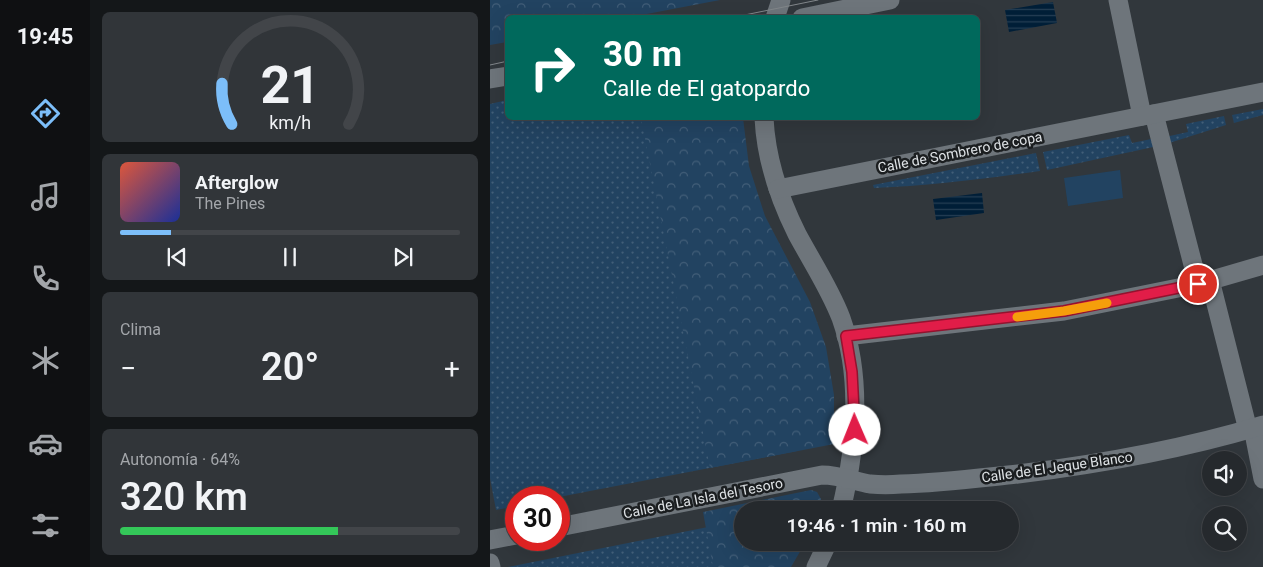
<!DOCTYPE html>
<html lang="es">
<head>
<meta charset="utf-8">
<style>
  body { margin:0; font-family:Roboto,sans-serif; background:#313539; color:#f1f3f6; height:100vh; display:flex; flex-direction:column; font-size:19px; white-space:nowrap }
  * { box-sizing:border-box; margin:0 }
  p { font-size:16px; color:#a3a6aa }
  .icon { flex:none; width:28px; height:28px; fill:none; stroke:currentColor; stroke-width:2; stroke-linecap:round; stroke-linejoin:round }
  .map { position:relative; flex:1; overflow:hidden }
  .panel { display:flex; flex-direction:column; gap:12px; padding:12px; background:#141719; width:400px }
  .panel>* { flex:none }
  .hud { position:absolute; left:15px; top:15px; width:475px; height:105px; border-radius:8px; box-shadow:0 5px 20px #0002,0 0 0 1px #424549; background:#00695c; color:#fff; overflow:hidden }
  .tools { position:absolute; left:712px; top:451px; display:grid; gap:10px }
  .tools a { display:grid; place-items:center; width:45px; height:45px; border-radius:50%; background:#25292d; box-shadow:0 5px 20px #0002,0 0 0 1px #424549; font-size:25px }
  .speed { position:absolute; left:15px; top:486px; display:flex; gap:10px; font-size:25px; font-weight:700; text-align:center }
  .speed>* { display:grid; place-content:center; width:65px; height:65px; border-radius:50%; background:#25292d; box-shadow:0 5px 20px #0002,0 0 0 1px #424549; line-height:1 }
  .speed .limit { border:8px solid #d22; background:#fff; color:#111 }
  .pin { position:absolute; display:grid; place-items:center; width:42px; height:42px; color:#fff; margin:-21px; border:2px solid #fff; border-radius:50%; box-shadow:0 1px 5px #0007 }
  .me { position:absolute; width:55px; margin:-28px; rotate:359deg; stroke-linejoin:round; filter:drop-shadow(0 0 4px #0008) }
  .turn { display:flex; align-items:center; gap:18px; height:105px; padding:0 15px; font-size:22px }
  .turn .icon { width:65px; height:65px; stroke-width:2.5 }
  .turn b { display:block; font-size:35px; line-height:42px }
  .big { font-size:38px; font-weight:600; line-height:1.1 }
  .panel .tile { flex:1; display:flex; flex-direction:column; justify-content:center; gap:8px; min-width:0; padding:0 18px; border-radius:8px; background:#313539 }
  .panel .dial { align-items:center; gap:0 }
  .dial svg { height:130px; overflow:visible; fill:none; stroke:#424549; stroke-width:7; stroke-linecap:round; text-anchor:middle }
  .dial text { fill:#f1f3f6; stroke:none }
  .song { display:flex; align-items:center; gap:15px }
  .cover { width:60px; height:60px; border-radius:8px; background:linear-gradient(135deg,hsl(10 70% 55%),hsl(230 70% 35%)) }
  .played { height:5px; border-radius:2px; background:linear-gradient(90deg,#7cbef9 15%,#424549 15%) }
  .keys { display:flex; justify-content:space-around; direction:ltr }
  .heat { display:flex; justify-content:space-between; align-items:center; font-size:28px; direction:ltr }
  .charge { height:8px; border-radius:4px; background:linear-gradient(90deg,#34c759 64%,#424549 0) }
  .trip { position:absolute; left:244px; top:501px; width:285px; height:50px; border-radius:25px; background:#25292d; box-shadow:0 5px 20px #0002,0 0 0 1px #424549; font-weight:600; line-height:50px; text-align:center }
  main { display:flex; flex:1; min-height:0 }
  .dock { display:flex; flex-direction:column; width:90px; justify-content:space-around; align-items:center; background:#0f1012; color:#a3a6aa }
  .dock .icon { width:35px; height:35px }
  .dock .on { color:#7cbef9 }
  .dock b { font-size:22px; color:#f1f3f6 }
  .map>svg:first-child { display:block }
  .grass { fill:url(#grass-dots) }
  .park { fill:url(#park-crowns) }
  .pitch { fill:#224361 }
  .water { fill:url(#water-rules) }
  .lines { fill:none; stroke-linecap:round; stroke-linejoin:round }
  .minor { stroke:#6e757b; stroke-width:19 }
  .tram { stroke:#82878b; stroke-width:1 }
  .route-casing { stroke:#92132f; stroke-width:12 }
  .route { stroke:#e11d48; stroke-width:9 }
  .slow { stroke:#f59e0b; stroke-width:9 }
  .labels { text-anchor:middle; stroke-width:5; stroke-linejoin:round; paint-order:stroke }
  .street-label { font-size:14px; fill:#dee2e5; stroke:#1b1e20 }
</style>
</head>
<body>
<main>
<nav class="dock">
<b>19:45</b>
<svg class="icon on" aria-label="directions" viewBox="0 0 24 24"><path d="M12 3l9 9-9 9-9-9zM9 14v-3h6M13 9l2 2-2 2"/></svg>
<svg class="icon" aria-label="music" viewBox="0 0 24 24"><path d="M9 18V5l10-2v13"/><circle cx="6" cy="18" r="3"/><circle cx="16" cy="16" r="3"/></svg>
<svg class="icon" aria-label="phone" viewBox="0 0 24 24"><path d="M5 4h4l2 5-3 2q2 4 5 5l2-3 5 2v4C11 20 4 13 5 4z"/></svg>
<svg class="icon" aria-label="climate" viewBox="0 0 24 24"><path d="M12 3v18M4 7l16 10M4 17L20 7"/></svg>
<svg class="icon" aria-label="car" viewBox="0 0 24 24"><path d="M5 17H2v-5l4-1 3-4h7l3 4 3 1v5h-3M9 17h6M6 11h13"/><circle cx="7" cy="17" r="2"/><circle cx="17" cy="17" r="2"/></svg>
<svg class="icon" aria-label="filters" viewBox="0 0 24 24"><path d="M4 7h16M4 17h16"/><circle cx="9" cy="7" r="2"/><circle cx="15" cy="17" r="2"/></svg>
</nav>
<section class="panel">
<div class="tile dial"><svg viewBox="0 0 100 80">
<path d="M14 69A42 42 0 1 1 86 69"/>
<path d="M14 69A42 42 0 0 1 8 44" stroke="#7cbef9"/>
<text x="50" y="56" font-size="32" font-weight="700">21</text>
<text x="50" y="72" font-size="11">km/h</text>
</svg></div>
<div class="tile">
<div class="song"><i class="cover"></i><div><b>Afterglow</b><p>The Pines</p></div></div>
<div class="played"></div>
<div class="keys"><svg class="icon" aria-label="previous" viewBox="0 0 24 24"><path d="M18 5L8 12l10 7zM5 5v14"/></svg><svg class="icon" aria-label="pause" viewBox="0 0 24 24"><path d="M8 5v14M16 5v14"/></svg><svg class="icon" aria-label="next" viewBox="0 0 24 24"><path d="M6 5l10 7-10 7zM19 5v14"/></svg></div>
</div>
<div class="tile"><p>Clima</p>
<div class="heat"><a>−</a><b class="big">20°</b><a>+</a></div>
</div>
<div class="tile"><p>Autonomía · 64%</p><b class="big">320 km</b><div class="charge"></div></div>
</section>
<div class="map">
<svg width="773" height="567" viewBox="0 0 773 567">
  <defs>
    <pattern id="grass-dots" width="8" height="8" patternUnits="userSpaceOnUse" patternTransform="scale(1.25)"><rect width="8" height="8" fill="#224361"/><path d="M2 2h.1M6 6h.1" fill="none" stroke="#425e78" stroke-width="1.8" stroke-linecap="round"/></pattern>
    <pattern id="park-crowns" width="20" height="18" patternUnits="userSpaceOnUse" patternTransform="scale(1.25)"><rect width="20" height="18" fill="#224361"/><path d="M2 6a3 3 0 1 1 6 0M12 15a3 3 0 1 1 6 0" fill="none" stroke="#425e78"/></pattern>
    <pattern id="water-rules" width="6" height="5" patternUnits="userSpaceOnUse" patternTransform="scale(1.25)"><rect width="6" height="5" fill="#001e37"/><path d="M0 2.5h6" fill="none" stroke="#253e54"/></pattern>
  </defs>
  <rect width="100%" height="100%" fill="#31373c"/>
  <g class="grass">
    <path d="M17 100 18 118H219L307 451 69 497 26 498V506L6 510 0 478V104Z"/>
    <path d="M773 109V115L744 123 742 115Z"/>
    <path d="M734 116 736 125 676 144 675 137 698 132 696 124Z"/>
    <path d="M639 135 642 143 666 138 668 146 557 170 553 152Z"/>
    <path d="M546 153 550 171C494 179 439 186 384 188L383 185Z"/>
    <path d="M248 521 252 542 273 567H18Z"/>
  </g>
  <g class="park">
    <path d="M0 0H230L141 17 18 18 17 42 0 45Z"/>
    <path d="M151 118H253L259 166 275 216 320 302 336 347 344 395V444L220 468Z"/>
    <path d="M321 490 327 492 331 499 329 510H252V542L315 543 301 567H223L213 512Z"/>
  </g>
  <path class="pitch" d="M630 170 633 198 578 206 574 178Z"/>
  <g class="water">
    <path d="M563 2 567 23 519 32 515 10Z"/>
    <path d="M492 193 494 213 446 220 443 199Z"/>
  </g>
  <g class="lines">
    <g class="minor">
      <path d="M628 0 652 116"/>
      <path d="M285 18 291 0"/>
      <path d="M312 18 400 0"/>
      <path d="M0 79 18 76"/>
      <path d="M664 114 708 284"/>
      <path d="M274 118C276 158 289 198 307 234 322 262 340 289 351 318 373 380 366 448 351 510"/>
      <path d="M288 189 773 92"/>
      <path d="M720 280 758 430"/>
      <path d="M356 336 574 311 708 284 773 265"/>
      <path d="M763 428 773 479"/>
      <path d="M69 527 332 475C349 475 364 481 380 484 390 485 401 485 411 484 450 483 489 478 528 474 610 464 693 449 773 425"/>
      <path d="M0 540 26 535"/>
      <path d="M0 563 1 567"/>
      <path d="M326 567 338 542"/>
    </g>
    <g class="tram">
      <path d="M240 18 328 0"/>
      <path d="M0 65 18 61"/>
    </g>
  </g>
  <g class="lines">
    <defs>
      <path id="route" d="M365 430 362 372 356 336 574 311 708 284"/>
    </defs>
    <use href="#route" class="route-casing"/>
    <use href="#route" class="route"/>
    <path class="slow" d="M527 317 574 311 617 303"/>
  </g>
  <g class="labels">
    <g class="street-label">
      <text transform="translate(470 152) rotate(-11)" y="5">Calle de Sombrero de copa</text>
      <text transform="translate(567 467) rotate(-8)" y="5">Calle de El Jeque Blanco</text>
      <text transform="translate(213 498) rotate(-11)" y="5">Calle de La Isla del Tesoro</text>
    </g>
  </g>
</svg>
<div class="tools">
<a><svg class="icon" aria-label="sound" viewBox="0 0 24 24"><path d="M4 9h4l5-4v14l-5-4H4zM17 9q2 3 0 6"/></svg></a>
<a><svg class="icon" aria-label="search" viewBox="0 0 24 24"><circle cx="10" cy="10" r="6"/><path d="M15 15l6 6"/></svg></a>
</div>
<div class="speed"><div class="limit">30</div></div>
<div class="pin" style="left:708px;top:284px;background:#d93025"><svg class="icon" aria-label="arrive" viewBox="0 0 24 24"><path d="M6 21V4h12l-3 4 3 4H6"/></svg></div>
<svg class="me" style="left:365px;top:430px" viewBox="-20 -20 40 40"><circle r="19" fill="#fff"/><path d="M0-13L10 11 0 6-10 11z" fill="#e11d48"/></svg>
<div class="trip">19:46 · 1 min · 160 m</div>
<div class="hud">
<div class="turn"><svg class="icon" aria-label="right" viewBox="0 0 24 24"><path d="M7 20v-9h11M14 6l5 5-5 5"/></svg><div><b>30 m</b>Calle de El gatopardo</div></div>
</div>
</div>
</main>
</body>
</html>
